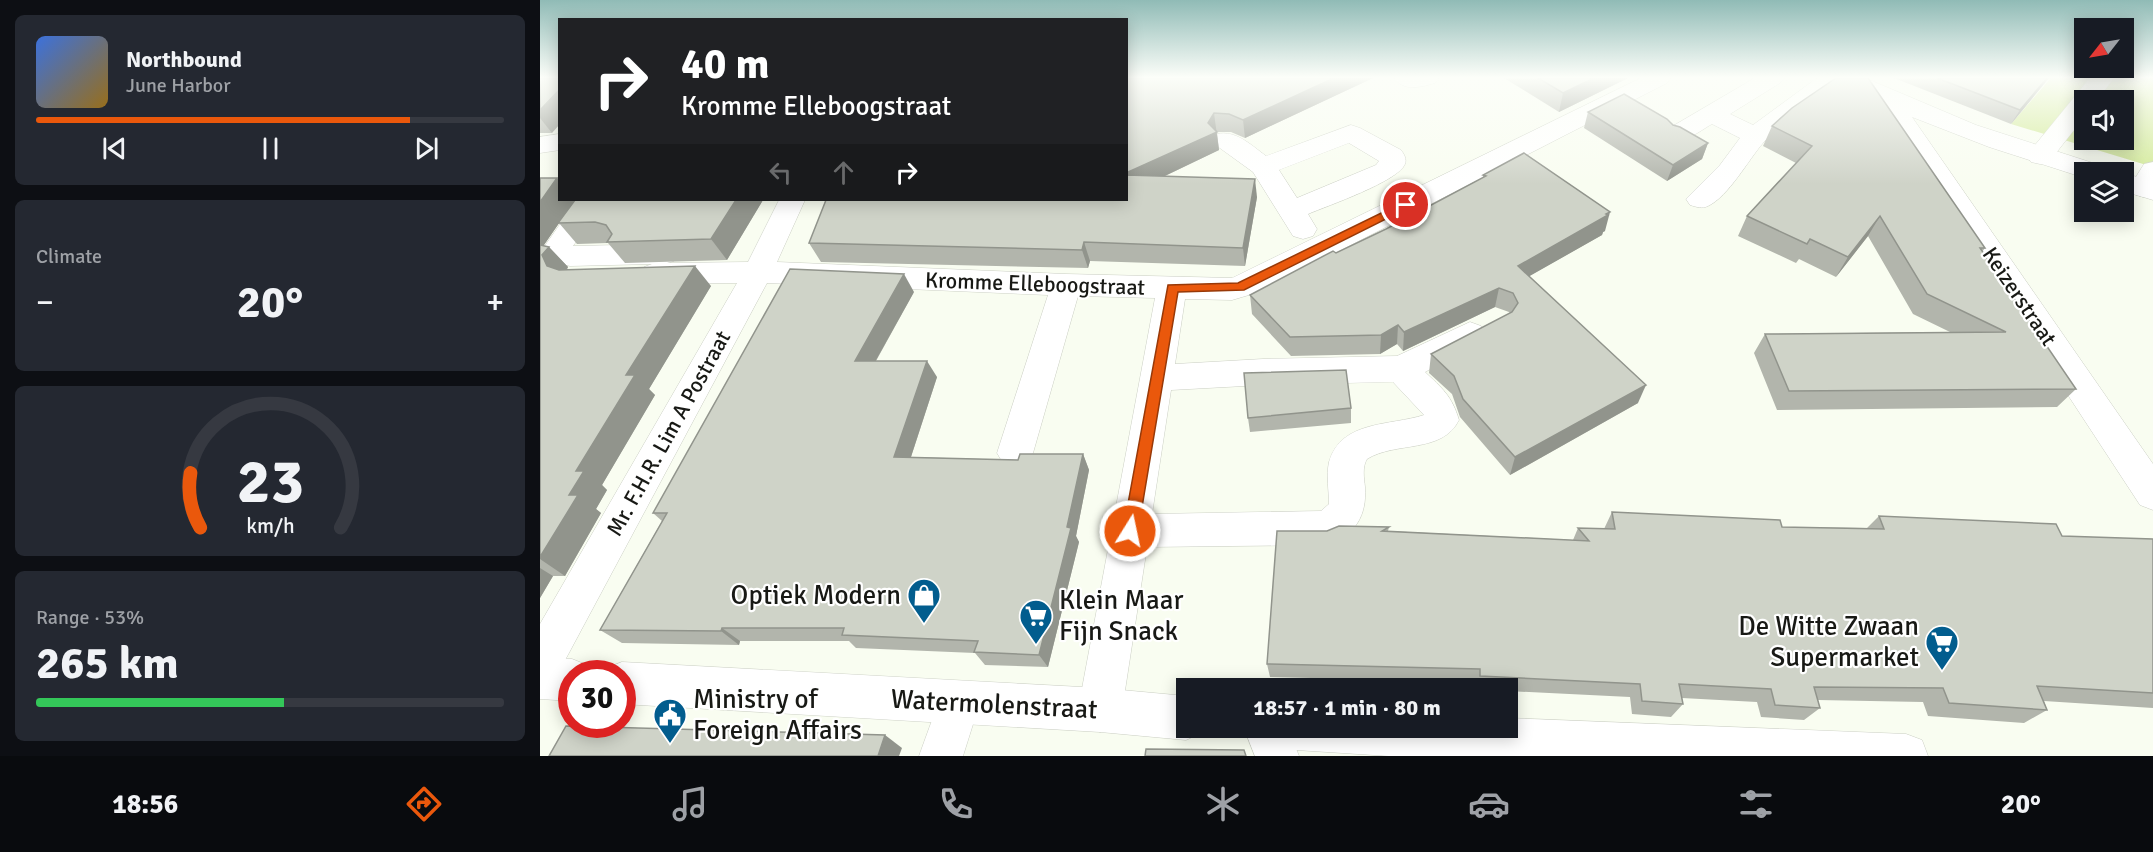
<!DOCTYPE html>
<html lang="en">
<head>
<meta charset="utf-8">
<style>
  body { margin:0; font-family:Signika,sans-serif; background:#242831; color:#f1f3f6; height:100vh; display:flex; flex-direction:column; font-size:22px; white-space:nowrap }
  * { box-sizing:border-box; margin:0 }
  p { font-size:20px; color:#9ea1a6 }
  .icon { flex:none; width:33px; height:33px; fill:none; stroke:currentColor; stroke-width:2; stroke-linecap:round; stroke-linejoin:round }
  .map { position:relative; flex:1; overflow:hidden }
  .drawer { display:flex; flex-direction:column; gap:15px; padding:15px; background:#0d0f14; width:540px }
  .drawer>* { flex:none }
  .hud { position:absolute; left:18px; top:18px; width:570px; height:183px; border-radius:0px; box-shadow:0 3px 15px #0003; background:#202124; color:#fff; overflow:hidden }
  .needle { width:39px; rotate:239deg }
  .tools { position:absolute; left:1534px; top:18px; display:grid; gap:12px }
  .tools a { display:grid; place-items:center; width:60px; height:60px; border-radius:0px; background:#171b24; box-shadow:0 3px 15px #0003; font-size:30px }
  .speed { position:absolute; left:18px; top:660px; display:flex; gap:12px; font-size:30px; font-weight:700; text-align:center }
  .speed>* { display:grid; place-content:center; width:78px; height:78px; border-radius:50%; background:#171b24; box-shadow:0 3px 15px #0003; line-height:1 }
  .speed .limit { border:9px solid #d22; background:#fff; color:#111 }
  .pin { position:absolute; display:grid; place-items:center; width:51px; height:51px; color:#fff; margin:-26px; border:3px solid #fff; border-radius:50%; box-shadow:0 2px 6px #0007 }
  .me { position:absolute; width:66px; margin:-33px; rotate:10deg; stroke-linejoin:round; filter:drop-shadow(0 0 4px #0008) }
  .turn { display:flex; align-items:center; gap:21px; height:126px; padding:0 24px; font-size:27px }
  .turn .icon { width:78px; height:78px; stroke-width:2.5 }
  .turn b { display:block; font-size:42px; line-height:51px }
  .lanes { display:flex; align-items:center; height:57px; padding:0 24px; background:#0003; justify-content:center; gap:30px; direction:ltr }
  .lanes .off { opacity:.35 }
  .big { font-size:45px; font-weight:700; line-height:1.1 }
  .drawer .card { flex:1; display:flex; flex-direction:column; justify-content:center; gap:9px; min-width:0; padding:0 21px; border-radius:9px; background:#242831 }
  .drawer .dial { align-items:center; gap:0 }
  .dial svg { height:156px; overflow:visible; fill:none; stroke:#363941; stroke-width:7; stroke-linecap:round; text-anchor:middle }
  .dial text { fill:#f1f3f6; stroke:none }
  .song { display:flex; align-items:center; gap:18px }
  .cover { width:72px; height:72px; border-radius:9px; background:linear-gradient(135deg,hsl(220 70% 55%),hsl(40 70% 35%)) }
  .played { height:6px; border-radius:3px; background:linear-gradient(90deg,#ea580c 80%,#363941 80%) }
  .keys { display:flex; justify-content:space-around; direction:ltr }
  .heat { display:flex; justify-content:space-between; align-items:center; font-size:33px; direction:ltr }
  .charge { height:9px; border-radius:4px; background:linear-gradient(90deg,#34c759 53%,#363941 0) }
  .trip { position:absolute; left:636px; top:678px; width:342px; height:60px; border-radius:0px; background:#171b24; box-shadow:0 3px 15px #0003; font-weight:700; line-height:60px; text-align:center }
  .tab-bar { display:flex; height:96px; justify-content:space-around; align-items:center; background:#090b0e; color:#9ea1a6 }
  .tab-bar .icon { width:42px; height:42px }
  .tab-bar .current { color:#ea580c }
  .tab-bar b { font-size:27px; color:#f1f3f6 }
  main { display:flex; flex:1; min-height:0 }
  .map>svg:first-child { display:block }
  .green { fill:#d1e995; fill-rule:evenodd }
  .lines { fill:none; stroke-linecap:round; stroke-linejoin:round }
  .minor-casing { stroke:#cbcfc4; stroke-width:1 }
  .major-casing { stroke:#cbcfc4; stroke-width:1 }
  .minor { fill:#fff; fill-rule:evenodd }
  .major { fill:#fff; fill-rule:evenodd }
  .wall { fill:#b2b5ac }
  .shaded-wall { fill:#91948c }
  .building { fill:#cfd3c8; stroke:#91948c; stroke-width:1.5 }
  .route { fill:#ea580c; stroke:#983908; stroke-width:1.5 }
  .labels { text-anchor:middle; stroke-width:4.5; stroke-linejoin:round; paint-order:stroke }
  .street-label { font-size:22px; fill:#181915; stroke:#fff }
  .near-poi-label { font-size:27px; fill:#181915; stroke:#fff; text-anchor:end }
  .near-street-label { font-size:27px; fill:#181915; stroke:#fff }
</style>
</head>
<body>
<main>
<section class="drawer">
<div class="card">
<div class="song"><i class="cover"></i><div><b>Northbound</b><p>June Harbor</p></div></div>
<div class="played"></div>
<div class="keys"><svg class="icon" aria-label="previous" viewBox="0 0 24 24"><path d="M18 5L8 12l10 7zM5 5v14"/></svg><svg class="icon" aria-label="pause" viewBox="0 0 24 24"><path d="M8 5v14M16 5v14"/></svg><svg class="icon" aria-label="next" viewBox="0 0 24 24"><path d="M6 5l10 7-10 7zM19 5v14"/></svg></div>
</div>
<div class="card"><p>Climate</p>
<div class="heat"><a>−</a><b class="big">20°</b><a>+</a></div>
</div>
<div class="card dial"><svg viewBox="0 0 100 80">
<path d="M14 69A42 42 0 1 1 86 69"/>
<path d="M14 69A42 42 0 0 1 9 41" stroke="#ea580c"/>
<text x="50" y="56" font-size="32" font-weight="700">23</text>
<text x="50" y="72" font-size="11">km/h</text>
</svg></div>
<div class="card"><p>Range · 53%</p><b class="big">265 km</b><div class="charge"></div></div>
</section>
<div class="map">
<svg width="1613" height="756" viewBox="0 0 1613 756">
  <rect width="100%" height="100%" fill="#f9fdf1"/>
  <path class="green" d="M1511 78H1613V167L1471 124ZM1545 100H1584V140H1545Z"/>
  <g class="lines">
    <defs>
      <g id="minor">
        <path d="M854 78H899L895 83C881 87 864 92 854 78Z"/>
        <path d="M1101 78H1131L1127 83 719 292 692 300 645 299 635 364 723 359 857 356 930 322 941 326 946 334 941 342 885 372C902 388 912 396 919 420 902 454 856 441 827 459 822 467 824 478 825 487 827 516 815 535 788 545L607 547 582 710 575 725 560 732 545 725 538 710 615 298 538 296 493 453 487 463 475 468 463 463 457 453 508 295 227 283 15 679 0 685V624L197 283 115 284 104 281 100 274 104 267 112 264 30 266 10 261 4 247 37 200H65L33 246 124 244 134 247 139 254 134 261 127 263 208 262 239 200H265L237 262 526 274 692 278ZM853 382 884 415C850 426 801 420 789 462 786 476 789 491 789 504L781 511 612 514 631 390 723 385Z"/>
        <path d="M1215 78H1244L1240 83 1190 114 1213 125 1277 78H1302C1282 106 1245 117 1223 143 1209 159 1188 197 1168 206 1162 209 1157 207 1150 205L1146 199 1180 165 1200 138 1172 124C1158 132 1145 144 1128 139L1124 134 1128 129Z"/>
        <path d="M1550 78H1574L1557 100H1545V116L1509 162 1500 164 1491 162 1487 156 1491 150Z"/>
        <path d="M811 125 820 128 861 150C864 154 867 159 865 164 859 181 787 206 768 214L777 229 773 236 763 239 753 236 713 172 677 146 673 140 677 134C696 130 711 145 726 156ZM809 143 839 161 836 165 757 198 739 170Z"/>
        <path d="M20 134V150L0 153V137Z"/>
        <path d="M1613 162V194L1603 197 1593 194 1589 188 1604 164Z"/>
        <path d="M419 681 434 687 440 702 423 756H379L404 687Z"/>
        <path d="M704 728H748L759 756H715Z"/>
      </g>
      <g id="major">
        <path d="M1294 78H1325L1436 125 1562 166 1566 172H1545V178L1449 147 1372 117 1613 464V510L1600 505 1336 102 1298 83Z"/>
        <path d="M1584 173 1613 182V200L1584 191Z"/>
        <path d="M0 657 32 659 47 665 50 674H32V701L0 699Z"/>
        <path d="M82 662 560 688 646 696V728H664L661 733 646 740 560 732 82 704V674H65L67 668Z"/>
        <path d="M968 718 1366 734 1382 740 1388 756H849L756 750 741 743 734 728H968Z"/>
      </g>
    </defs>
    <use href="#minor" class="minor-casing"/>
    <use href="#major" class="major-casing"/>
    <use href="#minor" class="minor"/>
    <use href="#major" class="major"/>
  </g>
  <g class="wall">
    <path d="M0 78 12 133H0Z"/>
    <path d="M586 78H833L705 138 691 132H677L679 150 625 176 717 197 705 266 550 261 548 268 281 262 269 243Z"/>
    <path d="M964 78H1088L1019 112Z"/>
    <path d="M1354 78H1509L1471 124Z"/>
    <path d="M1252 108 1445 248 1442 252 1536 389 1517 407 1237 410 1214 353 1225 334 1410 332 1373 314 1328 236 1296 277 1259 259 1256 263 1198 236 1207 216 1256 163 1223 146 1232 126Z"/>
    <path d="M1048 112 1133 125 1168 143 1162 159 1127 181 1044 128Z"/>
    <path d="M943 175 1065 231 1063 232 1062 235 989 276 1098 403 970 475 920 417 912 394 889 373 891 354 970 313 969 312 955 307 863 351 857 344 840 354 751 356 712 314 710 295 846 229 943 178Z"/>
    <path d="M0 178H17L20 180V200H223L187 260 85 263 68 243 37 244 19 223 3 246 9 247 28 267 27 270 171 286 109 389 115 395 62 485 67 490 56 509 61 513 25 576H13L0 598Z"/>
    <path d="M374 292 336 361 397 377 371 457 478 460 543 454 549 470 536 536 539 542 508 667 445 665 435 653 316 648 309 641H200L199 645 82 643 60 630 122 521 113 513Z"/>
    <path d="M811 408V423L710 432 708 418Z"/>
    <path d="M1072 512 1242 527 1327 528 1339 516 1522 536 1613 539V708L1504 701 1507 710 1484 723 1388 716 1383 702 1278 700 1280 708 1264 720 1221 717 1217 702 1142 698 1143 704 1131 717 1092 714 1090 697 968 691V688H936L935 682 730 677 727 664 787 531 849 527 848 531 1033 540 1038 528 1064 529Z"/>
  </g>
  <g class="shaded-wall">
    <path d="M794 78H833L705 138 703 120Z"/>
    <path d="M1054 78H1088L1019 112 1023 93Z"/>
    <path d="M1507 78H1509L1471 124 1480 110Z"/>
    <path d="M20 89V124L12 133 0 118V110Z"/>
    <path d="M674 113 679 150 589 193 586 183V173L668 123Z"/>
    <path d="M1168 143 1162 159 1127 181 1133 165Z"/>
    <path d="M17 178 20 180V200H35L2 248 9 247 28 267 22 276 7 266 0 253V202Z"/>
    <path d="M715 179 717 197 705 266 703 248Z"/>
    <path d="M196 200H223L187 260 171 239Z"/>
    <path d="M1070 212 1065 231 1063 232 1062 235 974 285 978 266Z"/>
    <path d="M1340 216 1328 236 1296 277 1308 257Z"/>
    <path d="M544 242 550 261 548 268 542 250Z"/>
    <path d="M155 266 171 286 109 389 115 395 62 485 67 490 56 509 61 513 25 576 0 559V557L29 495 36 471 86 375Z"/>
    <path d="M364 274 374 292 326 378 315 361Z"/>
    <path d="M959 288 955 307 863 351 864 332Z"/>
    <path d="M858 325 857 344 840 354 841 335Z"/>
    <path d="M387 361 397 377 366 472 354 457Z"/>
    <path d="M1106 385 1098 403 970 475 975 457Z"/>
    <path d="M543 454 549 470 536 536 539 542 508 667 499 655Z"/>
    <path d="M0 568 13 576 0 598Z"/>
    <path d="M182 628 200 641 199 645 181 631Z"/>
    <path d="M345 735 362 748 359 756H338Z"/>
  </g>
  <g class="building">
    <path d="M0 78H20V89L0 110Z"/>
    <path d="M586 78H794L703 120 689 114 674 113 668 123 677 132 586 173Z"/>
    <path d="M998 78H1054L1023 93Z"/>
    <path d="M1296 78H1328L1445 248H1440L1536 389 1249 391 1225 334 1466 332 1387 294 1340 216 1308 257 1270 239 1267 244 1207 216 1272 146 1232 126 1252 108Z"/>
    <path d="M1397 78H1507L1480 110Z"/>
    <path d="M1084 94 1127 119 1133 125 1140 127 1168 143 1133 165 1048 112Z"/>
    <path d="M984 153 1070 212 1066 214 1068 215 978 266 1106 385 975 457 923 399 914 376 891 354 972 312 978 303 973 293 959 288 864 332 858 325 841 335 750 337 710 295 793 251 796 253 846 229 946 176 943 175Z"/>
    <path d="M586 175 715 179 703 248 544 242 542 250 269 243 286 200H586Z"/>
    <path d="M0 178H17L0 202Z"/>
    <path d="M35 200H196L171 239 67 242 72 234 66 225 55 222 18 223Z"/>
    <path d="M0 245 9 247 2 255 7 266 19 270 155 266 86 375H95L36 471H44L29 495H38L0 557Z"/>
    <path d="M250 269 364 274 315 361H387L354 457 478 460 480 454H543L527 527 531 528 499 655 434 652 438 641 302 635 304 628H182L181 631 60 630 127 513H113Z"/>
    <path d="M806 370 811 408 708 418 704 373Z"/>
    <path d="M1072 512 1240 520 1242 527 1344 529 1339 516 1516 524 1522 536 1613 539V693L1497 686 1507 710 1409 703 1403 688 1274 687 1280 708 1235 705 1231 689 1139 684 1143 704 1102 701 1100 684 940 676V669L727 664 737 531H787L799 526 849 527 842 531 1049 541 1038 528 1075 529Z"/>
    <path d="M26 726 345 735 338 756H9Z"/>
    <path d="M606 749 704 750 706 756H605Z"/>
  </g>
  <linearGradient id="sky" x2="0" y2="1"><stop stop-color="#90bbb6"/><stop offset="0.42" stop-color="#fcfef9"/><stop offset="1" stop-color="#fcfef9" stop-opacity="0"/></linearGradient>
  <rect width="1613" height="184" fill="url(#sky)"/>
  <path class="route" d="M866 201 871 205 870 207 704 290 638 292 598 531 596 536 590 538 585 536 583 531 628 285 698 283Z"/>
  <defs>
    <symbol id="shop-pin" viewBox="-11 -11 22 30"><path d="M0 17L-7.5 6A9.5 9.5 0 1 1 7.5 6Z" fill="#025d8e" stroke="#fff"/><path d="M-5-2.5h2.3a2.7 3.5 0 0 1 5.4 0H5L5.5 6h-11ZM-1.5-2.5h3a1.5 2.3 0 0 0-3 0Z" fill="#fff"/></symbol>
    <symbol id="supermarket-pin" viewBox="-11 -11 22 30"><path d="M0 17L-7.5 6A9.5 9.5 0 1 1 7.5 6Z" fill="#025d8e" stroke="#fff"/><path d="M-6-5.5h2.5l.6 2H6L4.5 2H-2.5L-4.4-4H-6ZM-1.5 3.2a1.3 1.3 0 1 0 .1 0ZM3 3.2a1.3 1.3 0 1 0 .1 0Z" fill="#fff"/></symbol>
    <symbol id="civic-pin" viewBox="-11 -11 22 30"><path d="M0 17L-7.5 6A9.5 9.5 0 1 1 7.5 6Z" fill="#025d8e" stroke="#fff"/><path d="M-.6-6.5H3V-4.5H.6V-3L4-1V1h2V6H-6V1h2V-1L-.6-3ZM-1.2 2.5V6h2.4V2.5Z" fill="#fff"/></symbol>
  </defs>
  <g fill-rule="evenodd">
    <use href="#shop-pin" x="365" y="576" width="38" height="52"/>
    <use href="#supermarket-pin" x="477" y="597" width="38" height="52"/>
    <use href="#supermarket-pin" x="1383" y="623" width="38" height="52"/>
    <use href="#civic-pin" x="111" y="696" width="38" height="52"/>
  </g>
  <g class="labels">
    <g class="street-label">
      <text transform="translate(495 283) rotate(2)" y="8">Kromme Elleboogstraat</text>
      <text transform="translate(1480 296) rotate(56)" y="8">Keizerstraat</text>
      <text transform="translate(128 433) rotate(-61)" y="8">Mr. F.H.R. Lim A Postraat</text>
    </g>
    <g class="near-poi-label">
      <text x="361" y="604">Optiek Modern</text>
      <text x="519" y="609" text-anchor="start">Klein Maar<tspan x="519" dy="31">Fijn Snack</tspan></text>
      <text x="1379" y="635">De Witte Zwaan<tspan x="1379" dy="31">Supermarket</tspan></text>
      <text x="153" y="708" text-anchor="start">Ministry of<tspan x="153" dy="31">Foreign Affairs</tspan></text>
    </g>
    <g class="near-street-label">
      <text transform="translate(454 704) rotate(3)" y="9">Watermolenstraat</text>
    </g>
  </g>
</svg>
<div class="tools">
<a><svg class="needle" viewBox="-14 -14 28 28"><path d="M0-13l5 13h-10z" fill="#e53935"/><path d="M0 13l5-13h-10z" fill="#9ea1a6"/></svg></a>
<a><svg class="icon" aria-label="sound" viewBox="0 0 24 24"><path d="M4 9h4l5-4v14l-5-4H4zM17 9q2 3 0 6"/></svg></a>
<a><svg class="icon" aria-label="layers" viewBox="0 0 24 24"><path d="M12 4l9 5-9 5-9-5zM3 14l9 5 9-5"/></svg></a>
</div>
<div class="speed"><div class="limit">30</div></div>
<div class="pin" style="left:866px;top:205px;background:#d93025"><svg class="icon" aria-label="arrive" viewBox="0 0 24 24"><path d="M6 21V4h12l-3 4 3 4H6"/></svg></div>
<svg class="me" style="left:590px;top:531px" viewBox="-20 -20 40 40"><circle r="17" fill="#ea580c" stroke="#fff" stroke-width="3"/><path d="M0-11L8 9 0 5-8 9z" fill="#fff"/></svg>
<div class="trip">18:57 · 1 min · 80 m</div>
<div class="hud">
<div class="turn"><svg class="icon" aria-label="right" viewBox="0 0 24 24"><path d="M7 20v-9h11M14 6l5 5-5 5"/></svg><div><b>40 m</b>Kromme Elleboogstraat</div></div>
<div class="lanes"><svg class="icon off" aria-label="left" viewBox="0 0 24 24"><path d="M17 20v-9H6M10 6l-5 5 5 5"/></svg><svg class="icon off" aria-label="ahead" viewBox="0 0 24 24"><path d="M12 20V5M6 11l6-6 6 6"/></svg><svg class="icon" aria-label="right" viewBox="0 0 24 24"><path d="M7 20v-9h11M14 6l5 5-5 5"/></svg></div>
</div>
</div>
</main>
<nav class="tab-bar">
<b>18:56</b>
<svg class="icon current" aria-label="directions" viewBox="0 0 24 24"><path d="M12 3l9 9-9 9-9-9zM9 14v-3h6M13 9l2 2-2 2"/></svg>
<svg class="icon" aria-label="music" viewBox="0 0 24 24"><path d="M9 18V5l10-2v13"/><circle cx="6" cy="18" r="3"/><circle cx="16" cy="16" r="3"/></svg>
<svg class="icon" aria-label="phone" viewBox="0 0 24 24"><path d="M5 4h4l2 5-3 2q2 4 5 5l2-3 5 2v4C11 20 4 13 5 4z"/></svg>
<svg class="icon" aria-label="climate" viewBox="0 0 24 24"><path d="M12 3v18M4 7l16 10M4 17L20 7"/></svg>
<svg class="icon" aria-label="car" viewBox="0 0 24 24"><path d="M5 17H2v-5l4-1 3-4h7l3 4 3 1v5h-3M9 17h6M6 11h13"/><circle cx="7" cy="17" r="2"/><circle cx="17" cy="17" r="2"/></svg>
<svg class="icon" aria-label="filters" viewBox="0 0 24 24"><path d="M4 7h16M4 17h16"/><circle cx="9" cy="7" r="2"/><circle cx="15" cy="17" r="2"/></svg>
<b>20°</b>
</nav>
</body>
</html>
